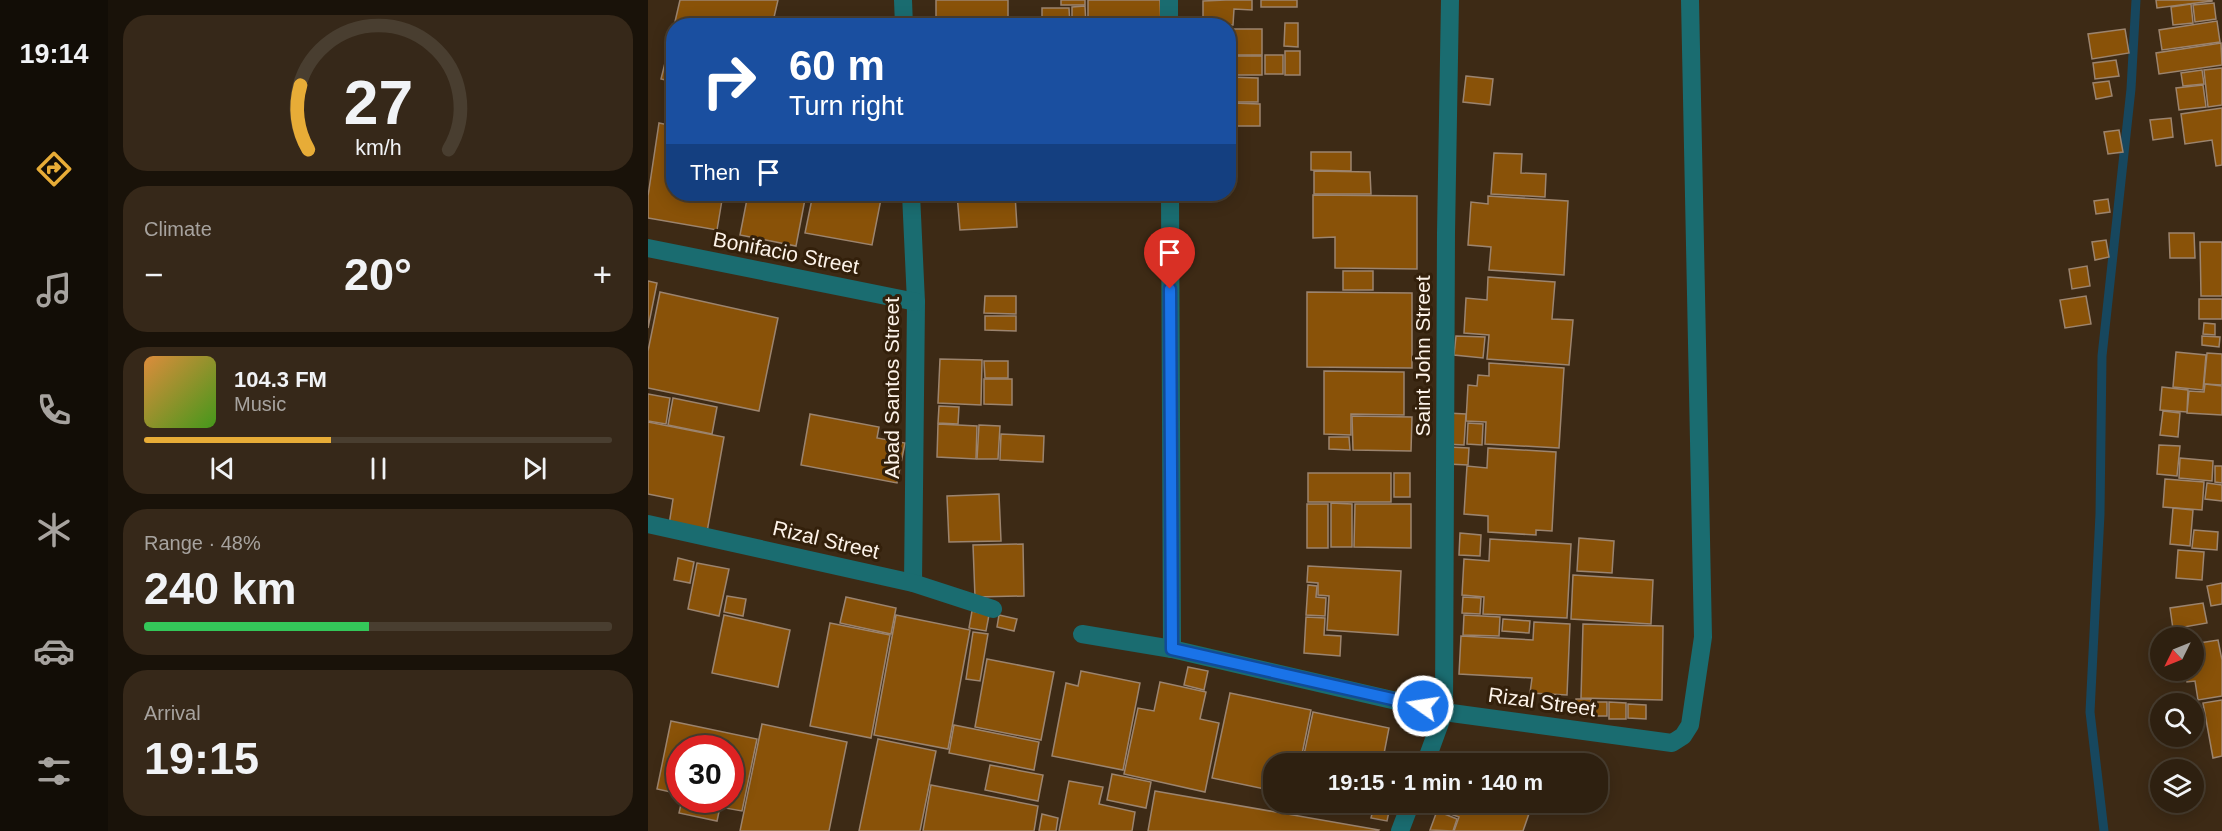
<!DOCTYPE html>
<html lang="en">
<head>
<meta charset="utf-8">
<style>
  body { margin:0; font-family:Helvetica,sans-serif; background:#362819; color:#f1f3f6; height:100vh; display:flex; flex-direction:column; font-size:22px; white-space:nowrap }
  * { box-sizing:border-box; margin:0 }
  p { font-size:20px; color:#a7a39f }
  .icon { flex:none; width:33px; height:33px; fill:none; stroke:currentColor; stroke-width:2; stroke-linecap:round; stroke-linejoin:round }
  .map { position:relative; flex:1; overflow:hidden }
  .side { display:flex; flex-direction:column; gap:15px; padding:15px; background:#191209; width:540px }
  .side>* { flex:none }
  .banner { position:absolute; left:18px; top:18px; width:570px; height:183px; border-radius:24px; box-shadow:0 3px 15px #0003,0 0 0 2px #493e30; background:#1a4fa0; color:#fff; overflow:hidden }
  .needle { width:39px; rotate:227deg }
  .buttons { position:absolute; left:1502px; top:627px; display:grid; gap:12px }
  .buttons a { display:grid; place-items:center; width:54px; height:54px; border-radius:50%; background:#2e2010; box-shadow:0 3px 15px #0003,0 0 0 2px #493e30; font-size:30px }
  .speed { position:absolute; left:18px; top:735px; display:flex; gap:12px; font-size:30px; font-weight:700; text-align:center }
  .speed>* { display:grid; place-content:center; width:78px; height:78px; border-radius:50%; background:#2e2010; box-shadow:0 3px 15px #0003,0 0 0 2px #493e30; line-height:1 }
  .speed .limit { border:9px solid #d22; background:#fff; color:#111 }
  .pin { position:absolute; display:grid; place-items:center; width:51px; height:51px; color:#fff; margin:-62px -26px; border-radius:50% 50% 50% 0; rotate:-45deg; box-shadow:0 0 6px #0007 }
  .pin .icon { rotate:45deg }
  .me { position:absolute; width:66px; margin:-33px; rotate:283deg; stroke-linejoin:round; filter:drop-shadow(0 0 4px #0008) }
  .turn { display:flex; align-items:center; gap:21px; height:126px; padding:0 24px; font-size:27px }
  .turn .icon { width:78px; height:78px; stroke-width:2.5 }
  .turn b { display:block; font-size:42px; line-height:51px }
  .then { display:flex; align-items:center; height:57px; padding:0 24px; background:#0003; gap:12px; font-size:22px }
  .big { font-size:45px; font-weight:800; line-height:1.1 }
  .side .widget { flex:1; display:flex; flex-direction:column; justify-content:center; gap:9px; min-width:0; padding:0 21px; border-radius:24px; background:#362819 }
  .side .dial { align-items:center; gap:0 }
  .dial svg { height:156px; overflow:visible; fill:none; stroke:#493e30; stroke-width:7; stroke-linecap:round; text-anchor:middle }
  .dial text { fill:#f1f3f6; stroke:none }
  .song { display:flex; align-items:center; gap:18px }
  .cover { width:72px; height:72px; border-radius:9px; background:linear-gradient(135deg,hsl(30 70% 55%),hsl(100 70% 35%)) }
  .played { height:6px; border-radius:3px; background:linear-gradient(90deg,#e7ac37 40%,#493e30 40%) }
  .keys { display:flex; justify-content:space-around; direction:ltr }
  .heat { display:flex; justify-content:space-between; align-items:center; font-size:33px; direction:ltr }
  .charge { height:9px; border-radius:4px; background:linear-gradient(90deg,#34c759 48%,#493e30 0) }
  .trip { position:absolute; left:615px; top:753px; width:345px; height:60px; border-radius:24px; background:#2e2010; box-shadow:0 3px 15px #0003,0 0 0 2px #493e30; font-weight:800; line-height:60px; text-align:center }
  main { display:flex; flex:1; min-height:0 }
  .tabs { display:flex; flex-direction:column; width:108px; justify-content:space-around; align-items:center; background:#120d06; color:#a7a39f }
  .tabs .icon { width:42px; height:42px }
  .tabs .selected { color:#e7ac37 }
  .tabs b { font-size:27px; color:#f1f3f6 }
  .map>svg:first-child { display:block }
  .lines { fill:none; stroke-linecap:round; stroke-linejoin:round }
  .stream { stroke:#17475e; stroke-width:9 }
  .building { fill:#895208; stroke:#9c846e; stroke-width:1.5 }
  .minor { stroke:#1a6c70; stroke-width:18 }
  .route-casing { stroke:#114b97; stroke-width:15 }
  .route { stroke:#1a73e8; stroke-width:10 }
  .labels { text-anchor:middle; stroke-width:6; stroke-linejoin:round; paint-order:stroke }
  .street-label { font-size:21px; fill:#fdf3e9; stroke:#33200b }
</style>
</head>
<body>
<main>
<nav class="tabs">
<b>19:14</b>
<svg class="icon selected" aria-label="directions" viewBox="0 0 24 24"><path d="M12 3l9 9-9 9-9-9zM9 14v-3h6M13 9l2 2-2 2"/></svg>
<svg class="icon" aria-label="music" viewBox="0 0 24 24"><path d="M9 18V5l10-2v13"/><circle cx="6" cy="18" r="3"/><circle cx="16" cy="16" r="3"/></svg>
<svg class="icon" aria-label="phone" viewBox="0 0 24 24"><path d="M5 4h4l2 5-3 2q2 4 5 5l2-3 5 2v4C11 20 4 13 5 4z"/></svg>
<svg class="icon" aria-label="climate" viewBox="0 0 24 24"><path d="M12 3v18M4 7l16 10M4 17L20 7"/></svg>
<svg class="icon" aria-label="car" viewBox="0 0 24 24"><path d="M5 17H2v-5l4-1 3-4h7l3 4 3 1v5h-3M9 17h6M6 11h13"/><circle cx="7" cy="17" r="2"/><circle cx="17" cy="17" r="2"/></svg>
<svg class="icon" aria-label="filters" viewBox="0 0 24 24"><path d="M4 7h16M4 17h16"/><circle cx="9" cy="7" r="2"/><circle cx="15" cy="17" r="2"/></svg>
</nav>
<section class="side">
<div class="widget dial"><svg viewBox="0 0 100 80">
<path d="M14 69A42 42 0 1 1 86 69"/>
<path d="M14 69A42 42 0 0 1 10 36" stroke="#e7ac37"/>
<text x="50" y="56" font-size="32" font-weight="700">27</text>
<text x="50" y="72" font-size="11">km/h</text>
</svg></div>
<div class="widget"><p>Climate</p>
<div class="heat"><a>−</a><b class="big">20°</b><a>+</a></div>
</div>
<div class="widget">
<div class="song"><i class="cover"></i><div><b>104.3 FM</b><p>Music</p></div></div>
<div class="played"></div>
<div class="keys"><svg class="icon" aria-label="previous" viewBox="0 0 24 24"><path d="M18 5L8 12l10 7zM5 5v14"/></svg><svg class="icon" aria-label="pause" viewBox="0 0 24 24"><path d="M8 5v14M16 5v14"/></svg><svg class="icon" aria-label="next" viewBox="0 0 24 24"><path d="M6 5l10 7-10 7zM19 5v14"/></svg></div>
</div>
<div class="widget"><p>Range · 48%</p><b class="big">240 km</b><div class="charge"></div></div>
<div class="widget"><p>Arrival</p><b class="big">19:15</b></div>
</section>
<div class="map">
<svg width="1574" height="831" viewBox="0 0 1574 831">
  <rect width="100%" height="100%" fill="#3d2a15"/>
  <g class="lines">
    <path class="stream" d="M1456 831 1442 712 1452 514 1454 356 1483 89 1488 0"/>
  </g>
  <g class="building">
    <path d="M32 0H130L124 26H106L85 20 84 26H26Z"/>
    <path d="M288 0H360V25L288 24Z"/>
    <rect x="413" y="0" width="24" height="5"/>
    <path d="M440 0H512L513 26H440Z"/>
    <path d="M578 0H604V10L586 9 585 25H555V1Z"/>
    <rect x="613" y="0" width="36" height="7"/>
    <path d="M1508 0H1564V1L1509 8Z"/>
    <path d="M1566 3 1568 19 1547 22 1545 5Z"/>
    <path d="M1543 4 1545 23 1525 25 1523 7Z"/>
    <path d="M437 6 438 26H424V7Z"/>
    <path d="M394 8H421L422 26H394Z"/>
    <path d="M1569 21 1572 42 1514 50 1511 30Z"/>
    <path d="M637 23H650V47L636 46Z"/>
    <path d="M26 27V82L13 79Z"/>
    <rect x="586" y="29" width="28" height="26"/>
    <path d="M1477 29 1481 53 1444 59 1440 34Z"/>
    <path d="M1573 43 1574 65 1511 74 1508 53Z"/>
    <rect x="637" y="51" width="15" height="24"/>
    <rect x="617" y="55" width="18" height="19"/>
    <rect x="585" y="56" width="29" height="19"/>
    <path d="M1468 60 1471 76 1447 79 1445 63Z"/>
    <path d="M1574 68V105L1560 107 1556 70Z"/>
    <path d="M1554 70 1556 84 1535 86 1533 73Z"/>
    <path d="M818 76 845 79 842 105 815 102Z"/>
    <path d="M580 77 610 78V102H580Z"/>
    <path d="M1461 81 1464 96 1448 99 1445 83Z"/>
    <path d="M1555 85 1558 107 1531 110 1528 88Z"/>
    <path d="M585 103 612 104V126H585Z"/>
    <path d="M1574 108V165L1568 166 1564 140 1537 144 1533 114Z"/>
    <path d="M1523 118 1525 137 1505 140 1502 120Z"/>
    <path d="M11 123 26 126V194H75L69 230 0 218V196Z"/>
    <path d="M1471 130 1475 152 1460 154 1456 132Z"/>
    <path d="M663 152H703V171L663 170Z"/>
    <path d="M846 153 874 154 873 173 898 174 897 197 843 194Z"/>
    <path d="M666 171 722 172 723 194H666Z"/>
    <path d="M100 194H158L148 246 92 235Z"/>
    <path d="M165 194H234L224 245 157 233Z"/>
    <path d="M309 194H367L369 227 312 230Z"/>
    <path d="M665 195 769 196V269L687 268V237L665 238Z"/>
    <path d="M840 196 920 201 916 275 841 270 843 247 820 245 823 202 840 204Z"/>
    <path d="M1460 199 1462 212 1448 214 1446 201Z"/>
    <path d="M1521 233H1546L1547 258H1522Z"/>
    <path d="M1458 240 1461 257 1447 260 1444 242Z"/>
    <path d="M1552 242H1574V296H1553Z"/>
    <path d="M1439 266 1442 286 1424 289 1421 269Z"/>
    <rect x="695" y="271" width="30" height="19"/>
    <path d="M840 277 907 282 904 319 925 320 921 365 839 359 841 335 816 333 818 298 839 300Z"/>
    <path d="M0 281 9 283 0 328Z"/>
    <path d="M12 292 130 318 111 411 0 388V351Z"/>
    <path d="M659 292 764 293V368L659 367Z"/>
    <path d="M337 296H368V314L336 313Z"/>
    <path d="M1438 296 1443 324 1417 328 1412 300Z"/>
    <rect x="1551" y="299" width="23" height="20"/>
    <path d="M337 316H368V331L337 330Z"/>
    <path d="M1556 323 1567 324V335L1555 334Z"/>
    <path d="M808 336 837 337 835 358 806 355Z"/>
    <path d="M1554 336 1572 337 1571 347 1554 345Z"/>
    <path d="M1528 352 1558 355 1555 390 1525 387Z"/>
    <path d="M1559 353 1574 354V385L1556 384Z"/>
    <path d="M292 359 334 360 333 405 290 403Z"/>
    <path d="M336 361H360V378H337Z"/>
    <path d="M841 363 916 368 911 448 837 444 838 422 818 421 820 385 829 386 830 375 841 376Z"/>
    <path d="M676 371 756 372V415L703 414V435L676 434Z"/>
    <path d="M336 379H364V405L336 404Z"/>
    <path d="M1557 384 1574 386V415L1539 413 1541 391 1556 392Z"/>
    <path d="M1514 387 1540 390 1539 412 1512 410Z"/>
    <path d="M0 394 22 398 18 424 0 421Z"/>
    <path d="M25 398 69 407 64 434 20 425Z"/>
    <path d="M291 406 311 407 310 424 290 423Z"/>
    <path d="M1515 411 1532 413 1530 437 1512 435Z"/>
    <path d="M799 413 818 414 816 445 797 444Z"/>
    <path d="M162 414 231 427 229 438 257 443 249 483 153 465Z"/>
    <path d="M704 416 764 417 763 451 705 450Z"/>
    <path d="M0 422 76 437 59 532 21 525 25 499 0 494Z"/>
    <path d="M820 423 835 424 834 445 819 444Z"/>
    <path d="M290 424 329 426 328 459 289 457Z"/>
    <path d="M331 425 352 426 350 459H329Z"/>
    <path d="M353 434 396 436 395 462 352 460Z"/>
    <path d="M681 437H701L702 450 681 449Z"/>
    <path d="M1511 445 1532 446 1529 476 1509 474Z"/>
    <path d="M800 447 821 448 820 465 799 464Z"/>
    <path d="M840 448 908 452 904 531 888 530V535L840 532V516L816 514 819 466 839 468Z"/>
    <path d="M1532 458 1565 461 1564 481 1531 478Z"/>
    <path d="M1567 466H1574V483L1567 482Z"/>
    <rect x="660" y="473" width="83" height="29"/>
    <rect x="746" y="473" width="16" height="24"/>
    <path d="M1517 479 1556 482 1554 510 1515 507Z"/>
    <path d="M1559 483 1574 485V501L1557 499Z"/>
    <path d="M351 494 353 541 301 542 299 496Z"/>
    <path d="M683 503 704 504V547H683Z"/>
    <rect x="659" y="504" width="21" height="44"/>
    <path d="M707 504H763V548L706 547Z"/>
    <path d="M1525 508 1545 510 1542 546 1522 544Z"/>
    <path d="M1546 530 1570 532 1569 550 1544 548Z"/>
    <path d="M812 533 833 535 832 556 811 555Z"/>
    <path d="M931 538 966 541 964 573 929 571Z"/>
    <path d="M842 539 923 544 919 618 835 614 836 597 814 595 816 559 841 561Z"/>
    <path d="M375 544 376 596 327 597 325 545Z"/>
    <path d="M1530 550 1556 552 1554 580 1528 578Z"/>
    <path d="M30 558 46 562 42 583 26 580Z"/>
    <path d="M49 563 81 569 71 616 40 609Z"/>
    <path d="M660 566 753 571 750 635 679 630 681 596 670 595V583L659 582Z"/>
    <path d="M925 575 1005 580 1003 624 923 619Z"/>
    <path d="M1574 583V604L1563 606 1559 586Z"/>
    <path d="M660 585 669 586 668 597 678 598 677 616 658 615Z"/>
    <path d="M79 596 98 599 95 616 76 612Z"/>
    <path d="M198 597 248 608 243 634 192 623Z"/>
    <path d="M815 597 833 598 832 614 814 613Z"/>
    <path d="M1555 603 1559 623 1525 629 1522 608Z"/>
    <path d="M324 611 341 615 338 631 321 628Z"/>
    <path d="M76 615 142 630 130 687 64 673Z"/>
    <path d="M248 615 322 630 300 749 226 735Z"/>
    <path d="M351 615 369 619 366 631 349 627Z"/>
    <path d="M816 615 852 617 851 636 815 635Z"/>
    <path d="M658 617 677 618 676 635 693 636 692 656 656 653Z"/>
    <path d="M855 619 882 621 881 633 854 631Z"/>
    <path d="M886 622 922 624 919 695 882 693 884 678 811 674 813 636 885 640Z"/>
    <path d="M182 623 242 635 223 738 162 726Z"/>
    <path d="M935 624 1015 626 1014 700 933 698Z"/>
    <path d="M325 632 340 634 332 681 318 679Z"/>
    <path d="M1570 640 1574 660V696L1550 700 1547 681 1539 682 1537 670H1545V644Z"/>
    <path d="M339 659 406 672 393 740 327 727Z"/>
    <path d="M540 667 560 671 556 690 536 685Z"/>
    <path d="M433 671 492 683 475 770 404 756 418 683 430 686Z"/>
    <path d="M512 682 558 692 552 719 571 723 557 792 476 774 490 708 506 711Z"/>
    <path d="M582 693 663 710 652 764H626V791L564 778Z"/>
    <path d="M928 699H943L942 714 928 713Z"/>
    <path d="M1574 700V756L1565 758 1555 703Z"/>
    <rect x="945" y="702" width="14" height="14"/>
    <path d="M961 702 978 703V719H961Z"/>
    <path d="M980 704 998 705V719L980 718Z"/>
    <path d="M665 712 741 728 734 764H654Z"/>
    <path d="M23 721 109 739 94 811 72 807 69 821 31 813 34 800H82V748H32V794L9 789Z"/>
    <path d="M114 724 199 742 181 831H92Z"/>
    <path d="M306 725 391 742 386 770 301 753Z"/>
    <path d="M230 739 288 751 272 831H211Z"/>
    <path d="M342 765 395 775 390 801 337 790Z"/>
    <path d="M464 774 503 782 498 808 459 800Z"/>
    <path d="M421 781 455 787 451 804 487 812 484 831H411Z"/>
    <path d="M283 785 390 806 386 831H275Z"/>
    <path d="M507 791 731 830 730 831H500Z"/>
    <path d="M691 802H726L724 809Z"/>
    <path d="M727 802H743L739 821 723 818Z"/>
    <path d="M791 802H885L875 831H806L811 817 788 809Z"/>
    <path d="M789 811 809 819 805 831 782 830Z"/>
    <path d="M394 814 410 818 408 831H391Z"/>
  </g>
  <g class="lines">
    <g class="minor">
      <path d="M255 0 256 26"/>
      <path d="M521 0V26"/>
      <path d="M263 194 268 302 265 583"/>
      <path d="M522 194 524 649"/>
      <path d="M0 248 268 302"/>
      <path d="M0 524 265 583 345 609"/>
      <path d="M434 634 524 649 796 712 1024 743 1035 736 1042 725 1055 637 1042 0"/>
      <path d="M777 764 796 712 798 233 802 0"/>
      <path d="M752 831 763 802"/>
    </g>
  </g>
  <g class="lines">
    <defs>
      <path id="route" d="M522 289 524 649 775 706"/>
    </defs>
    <use href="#route" class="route-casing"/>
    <use href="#route" class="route"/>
  </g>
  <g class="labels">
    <g class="street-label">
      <text transform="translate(138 253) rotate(11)" y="7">Bonifacio Street</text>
      <text transform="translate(775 356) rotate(-90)" y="7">Saint John Street</text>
      <text transform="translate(244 388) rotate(-90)" y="7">Abad Santos Street</text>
      <text transform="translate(178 540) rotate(13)" y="7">Rizal Street</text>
      <text transform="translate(894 702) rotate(8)" y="7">Rizal Street</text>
    </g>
  </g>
</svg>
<div class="buttons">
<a><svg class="needle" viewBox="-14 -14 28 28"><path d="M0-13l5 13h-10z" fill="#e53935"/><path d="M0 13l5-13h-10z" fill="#a7a39f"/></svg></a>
<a><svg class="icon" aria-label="search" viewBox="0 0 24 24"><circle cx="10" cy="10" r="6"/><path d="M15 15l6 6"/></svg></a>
<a><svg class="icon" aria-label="layers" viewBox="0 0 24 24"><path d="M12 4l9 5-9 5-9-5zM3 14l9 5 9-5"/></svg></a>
</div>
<div class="speed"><div class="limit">30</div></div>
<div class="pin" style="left:522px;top:289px;background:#d93025"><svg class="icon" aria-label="arrive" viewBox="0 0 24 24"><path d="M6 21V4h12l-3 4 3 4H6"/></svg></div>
<svg class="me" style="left:775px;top:706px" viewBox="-20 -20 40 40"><circle r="17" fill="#1a73e8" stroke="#fff" stroke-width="3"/><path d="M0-11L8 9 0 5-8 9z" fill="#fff"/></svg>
<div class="trip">19:15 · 1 min · 140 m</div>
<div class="banner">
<div class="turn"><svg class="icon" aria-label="right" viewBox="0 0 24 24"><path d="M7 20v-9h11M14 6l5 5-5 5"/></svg><div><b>60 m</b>Turn right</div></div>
<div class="then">Then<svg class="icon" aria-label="arrive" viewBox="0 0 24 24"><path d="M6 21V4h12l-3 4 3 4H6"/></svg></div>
</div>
</div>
</main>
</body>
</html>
